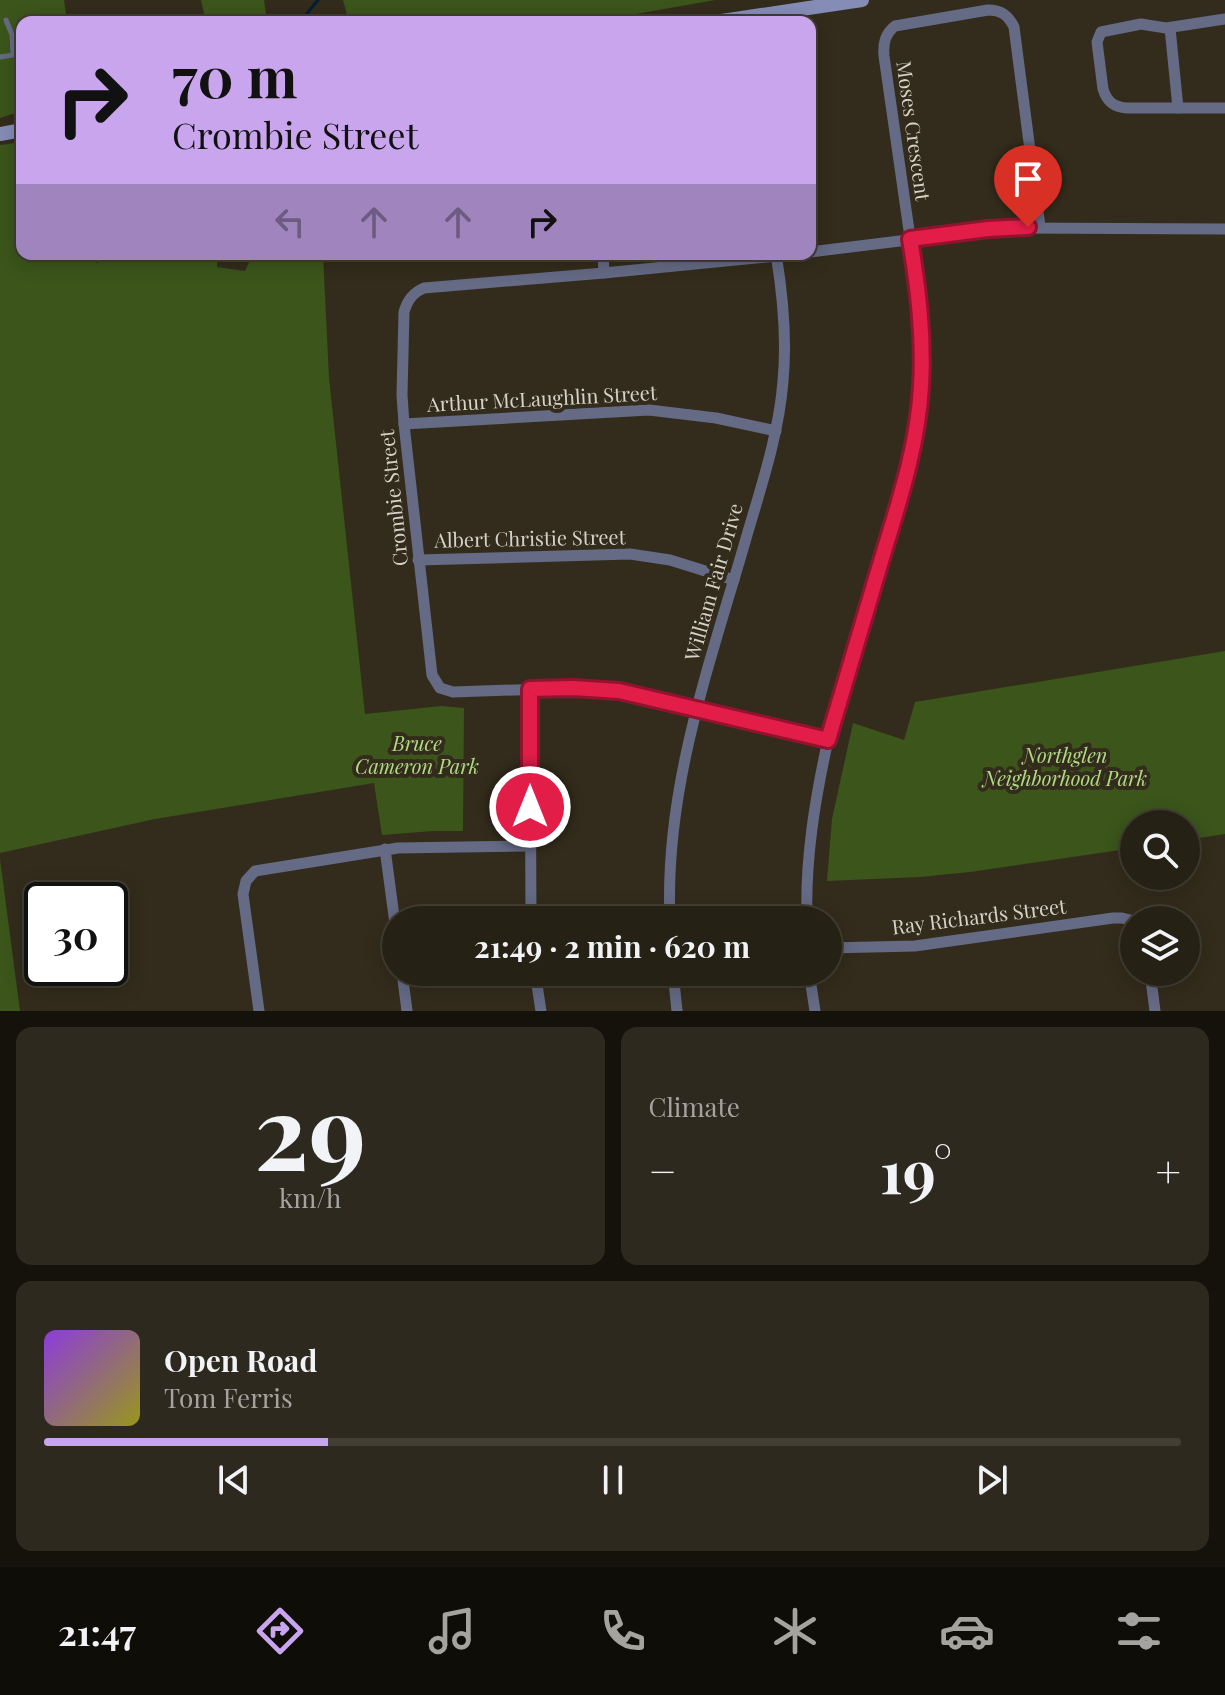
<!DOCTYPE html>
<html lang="en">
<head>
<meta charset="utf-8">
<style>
  body { margin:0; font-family:"Playfair Display",serif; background:#2e291e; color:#f1f3f6; height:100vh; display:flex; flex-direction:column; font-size:30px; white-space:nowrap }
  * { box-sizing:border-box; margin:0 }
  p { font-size:26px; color:#a4a3a0 }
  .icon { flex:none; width:44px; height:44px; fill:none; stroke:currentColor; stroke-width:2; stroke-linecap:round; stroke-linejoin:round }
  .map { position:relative; height:1011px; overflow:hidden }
  .side { display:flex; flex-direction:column; gap:16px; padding:16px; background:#15120c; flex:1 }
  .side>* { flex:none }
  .banner { position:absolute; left:16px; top:16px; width:800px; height:244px; border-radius:16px; box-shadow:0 4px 20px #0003,0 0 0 2px #423e34; background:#c9a5ee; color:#111; overflow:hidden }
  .tools { position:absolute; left:1120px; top:810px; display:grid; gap:16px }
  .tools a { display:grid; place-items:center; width:80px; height:80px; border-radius:50%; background:#262115; box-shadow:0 4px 20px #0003,0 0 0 2px #423e34; font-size:40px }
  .speed { position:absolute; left:24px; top:882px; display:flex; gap:16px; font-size:40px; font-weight:700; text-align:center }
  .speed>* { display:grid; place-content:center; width:104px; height:104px; border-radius:50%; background:#262115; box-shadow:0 4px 20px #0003,0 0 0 2px #423e34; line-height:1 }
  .speed .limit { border:4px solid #111; border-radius:12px; background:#fff; color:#111 }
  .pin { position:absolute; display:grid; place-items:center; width:68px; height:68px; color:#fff; margin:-82px -34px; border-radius:50% 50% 50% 0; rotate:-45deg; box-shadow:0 0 8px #0007 }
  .pin .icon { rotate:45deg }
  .me { position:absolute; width:88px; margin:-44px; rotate:0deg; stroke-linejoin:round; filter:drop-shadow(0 0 6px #0008) }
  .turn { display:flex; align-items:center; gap:28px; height:168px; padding:0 24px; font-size:36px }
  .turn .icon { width:104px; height:104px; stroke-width:2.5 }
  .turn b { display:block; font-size:56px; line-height:68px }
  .lanes { display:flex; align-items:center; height:76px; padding:0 24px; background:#0003; justify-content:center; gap:40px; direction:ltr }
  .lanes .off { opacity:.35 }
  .big { font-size:60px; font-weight:700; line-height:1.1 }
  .side .tile { flex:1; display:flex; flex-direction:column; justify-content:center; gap:12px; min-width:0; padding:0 28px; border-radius:16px; background:#2e291e }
  .side .dial { align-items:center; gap:0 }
  .dial b { font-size:104px; line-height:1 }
  .song { display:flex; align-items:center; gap:24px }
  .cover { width:96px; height:96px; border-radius:12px; background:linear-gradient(135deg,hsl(270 70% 55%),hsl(60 70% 35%)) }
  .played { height:8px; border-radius:4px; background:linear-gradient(90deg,#c9a5ee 25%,#423e34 25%) }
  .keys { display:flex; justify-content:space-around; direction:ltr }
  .heat { display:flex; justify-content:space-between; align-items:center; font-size:44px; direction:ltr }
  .side .tiles { flex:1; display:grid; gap:16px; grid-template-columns:1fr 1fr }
  .tile:last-child { grid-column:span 2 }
  .trip { position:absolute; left:382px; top:906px; width:460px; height:80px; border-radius:40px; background:#262115; box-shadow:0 4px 20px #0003,0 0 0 2px #423e34; font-weight:700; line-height:80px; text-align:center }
  .tab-bar { display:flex; height:128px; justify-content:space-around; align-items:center; background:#0f0d08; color:#a4a3a0 }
  .tab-bar .icon { width:56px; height:56px }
  .tab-bar .active { color:#c9a5ee }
  .tab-bar b { font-size:36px; color:#f1f3f6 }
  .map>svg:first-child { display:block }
  .green { fill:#3b551b }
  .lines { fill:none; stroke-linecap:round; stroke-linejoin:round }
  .stream { stroke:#051e36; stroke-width:3 }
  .lane { stroke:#656a85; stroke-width:5 }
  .street { stroke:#656a85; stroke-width:11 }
  .secondary { stroke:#858db7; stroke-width:14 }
  .route-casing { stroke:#92132f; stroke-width:20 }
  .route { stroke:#e11d48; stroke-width:14 }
  .labels { text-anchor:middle; stroke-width:8; stroke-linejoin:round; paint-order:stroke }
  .street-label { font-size:20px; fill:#d6d2c8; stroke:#332c1c }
  .park-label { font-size:20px; font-style:italic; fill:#afdb83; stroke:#332c1c }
</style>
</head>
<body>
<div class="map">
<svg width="1225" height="1011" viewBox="0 0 1225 1011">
  <rect width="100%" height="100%" fill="#332c1c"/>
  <g class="green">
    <path d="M0 0H64L67 22H22V111L0 118Z"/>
    <path d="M201 0H264L267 22H206Z"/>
    <path d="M343 0H715L591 22H349Z"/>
    <path d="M22 142V254H217V267L245 271 253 254H323L329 378 365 714 441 706 464 708 463 831H433L382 835 374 783 155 819 0 853V145Z"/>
    <path d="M1225 651V834L1186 840V824H1134V848L970 872 920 877 827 881 832 819 853 723 904 740 915 702Z"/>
    <path d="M0 859 20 1011H0Z"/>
  </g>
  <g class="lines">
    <g class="stream">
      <path d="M300 22 318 0"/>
      <path d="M97 261 116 254"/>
    </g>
    <path class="lane" d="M0 57 13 55 12 35 6 20"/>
    <g class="street">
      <path d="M1225 19 1166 28 1141 24 1101 32 1097 42 1103 89C1107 102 1114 107 1127 108H1225"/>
      <path d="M1170 28 1178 108"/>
      <path d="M810 252 1006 228 1225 229"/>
      <path d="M603 254 604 273"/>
      <path d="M796 254 604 273 424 288C412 293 407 301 404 312L402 395 404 424 432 675 440 688 453 692 573 688 619 691 828 740"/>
      <path d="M404 424 649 410 716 418 776 431"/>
      <path d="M418 560 630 554 670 560 734 580"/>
      <path d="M530 689 531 920"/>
      <path d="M385 849 396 931"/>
      <path d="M670 920C664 787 711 661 747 535 762 484 779 433 783 381 787 339 783 296 776 254"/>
      <path d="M807 920C805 859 815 799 828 740L909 468 917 428 921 387V314L884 56C883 43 885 34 895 26L988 10C1001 10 1008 15 1014 27L1040 227"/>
      <path d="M828 948 915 946 1113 918H1122L1134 921"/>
      <path d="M402 972 407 1011"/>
      <path d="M535 972 541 1011"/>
      <path d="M673 972 677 1011"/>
      <path d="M809 972 815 1011"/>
      <path d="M1150 972 1155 1011"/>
      <path d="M259 1011 243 894 246 881 255 871 398 848 530 846"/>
    </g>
    <g class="secondary">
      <path d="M715 22 862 0"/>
      <path d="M0 134 22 130"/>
    </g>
  </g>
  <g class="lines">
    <defs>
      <path id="route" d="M530 807V689L573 688 619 691 828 740C846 680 864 619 882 558 899 502 918 445 921 386 924 336 918 288 910 239L988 229 1028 227"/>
    </defs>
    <use href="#route" class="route-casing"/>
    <use href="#route" class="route"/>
  </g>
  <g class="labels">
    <g class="street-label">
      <text transform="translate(913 131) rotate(82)" y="7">Moses Crescent</text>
      <text transform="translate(542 399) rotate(-3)" y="7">Arthur McLaughlin Street</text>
      <text transform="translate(394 498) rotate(-96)" y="7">Crombie Street</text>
      <text transform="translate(530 539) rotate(-1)" y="7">Albert Christie Street</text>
      <text transform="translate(714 582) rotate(-74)" y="7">William Fair Drive</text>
      <text transform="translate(979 917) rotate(-7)" y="7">Ray Richards Street</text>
    </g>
    <g class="park-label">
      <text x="417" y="751">Bruce<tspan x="417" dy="23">Cameron Park</tspan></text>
      <text x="1065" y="763">Northglen<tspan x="1065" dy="23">Neighborhood Park</tspan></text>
    </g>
  </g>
</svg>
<div class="tools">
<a><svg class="icon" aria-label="search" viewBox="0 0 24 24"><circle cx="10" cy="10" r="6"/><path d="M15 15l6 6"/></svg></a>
<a><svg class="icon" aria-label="layers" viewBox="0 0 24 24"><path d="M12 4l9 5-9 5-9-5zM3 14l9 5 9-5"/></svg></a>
</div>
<div class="speed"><div class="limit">30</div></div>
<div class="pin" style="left:1028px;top:227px;background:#d93025"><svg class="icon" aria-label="arrive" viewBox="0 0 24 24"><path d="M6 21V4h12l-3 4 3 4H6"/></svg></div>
<svg class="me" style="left:530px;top:807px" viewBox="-20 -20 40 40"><circle r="17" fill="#e11d48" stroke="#fff" stroke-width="3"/><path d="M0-11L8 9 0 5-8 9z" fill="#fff"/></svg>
<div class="trip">21:49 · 2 min · 620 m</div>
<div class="banner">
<div class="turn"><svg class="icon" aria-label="right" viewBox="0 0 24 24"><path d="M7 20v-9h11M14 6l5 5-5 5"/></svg><div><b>70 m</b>Crombie Street</div></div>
<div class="lanes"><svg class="icon off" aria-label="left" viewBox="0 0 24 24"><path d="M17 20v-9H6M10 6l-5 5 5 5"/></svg><svg class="icon off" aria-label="ahead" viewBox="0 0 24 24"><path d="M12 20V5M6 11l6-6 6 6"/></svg><svg class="icon off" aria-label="ahead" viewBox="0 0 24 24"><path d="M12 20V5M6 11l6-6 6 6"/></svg><svg class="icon" aria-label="right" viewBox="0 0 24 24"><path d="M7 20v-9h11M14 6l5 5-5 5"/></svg></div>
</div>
</div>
<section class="side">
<div class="tiles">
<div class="tile dial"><b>29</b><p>km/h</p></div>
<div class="tile"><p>Climate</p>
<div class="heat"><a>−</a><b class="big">19°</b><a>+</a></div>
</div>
<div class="tile">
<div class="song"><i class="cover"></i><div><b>Open Road</b><p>Tom Ferris</p></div></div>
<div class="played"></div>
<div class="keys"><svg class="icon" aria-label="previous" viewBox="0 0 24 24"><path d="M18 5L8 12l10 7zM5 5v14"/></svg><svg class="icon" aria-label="pause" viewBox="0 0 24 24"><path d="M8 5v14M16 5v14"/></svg><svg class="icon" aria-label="next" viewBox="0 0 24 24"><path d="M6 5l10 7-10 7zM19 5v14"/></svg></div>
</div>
</div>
</section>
<nav class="tab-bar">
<b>21:47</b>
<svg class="icon active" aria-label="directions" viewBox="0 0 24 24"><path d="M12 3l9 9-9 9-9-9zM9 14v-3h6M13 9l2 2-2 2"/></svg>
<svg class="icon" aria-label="music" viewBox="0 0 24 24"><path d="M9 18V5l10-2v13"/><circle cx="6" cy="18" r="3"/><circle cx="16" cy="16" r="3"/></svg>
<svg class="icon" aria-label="phone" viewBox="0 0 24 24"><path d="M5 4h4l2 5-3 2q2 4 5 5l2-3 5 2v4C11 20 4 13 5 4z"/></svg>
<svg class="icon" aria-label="climate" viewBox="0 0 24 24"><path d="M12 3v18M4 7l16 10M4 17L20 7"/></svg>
<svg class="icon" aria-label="car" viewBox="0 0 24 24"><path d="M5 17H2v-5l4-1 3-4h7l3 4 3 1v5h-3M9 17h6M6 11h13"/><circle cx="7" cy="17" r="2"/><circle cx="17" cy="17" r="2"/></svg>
<svg class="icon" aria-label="filters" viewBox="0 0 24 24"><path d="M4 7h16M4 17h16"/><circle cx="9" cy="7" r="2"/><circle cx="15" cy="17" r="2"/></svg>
</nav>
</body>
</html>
